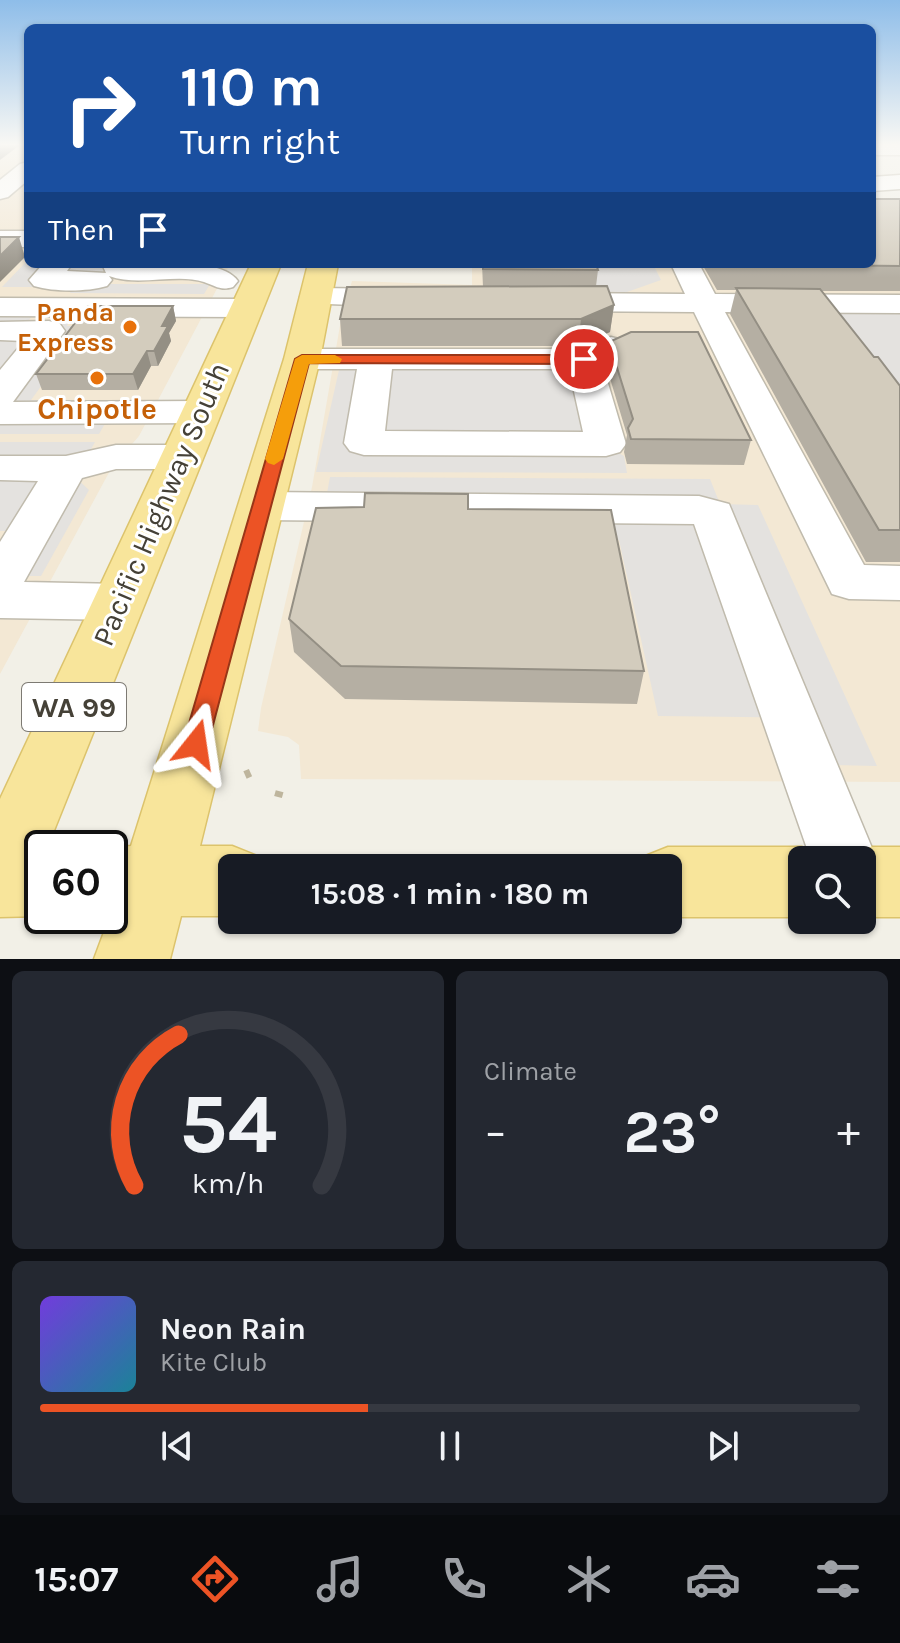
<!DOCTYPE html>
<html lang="en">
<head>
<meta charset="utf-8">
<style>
  body { margin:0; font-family:Karla,sans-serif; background:#242831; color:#f1f3f6; height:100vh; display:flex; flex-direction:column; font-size:30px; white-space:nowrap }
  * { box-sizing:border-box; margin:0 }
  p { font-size:26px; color:#9ea1a6 }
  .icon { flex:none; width:44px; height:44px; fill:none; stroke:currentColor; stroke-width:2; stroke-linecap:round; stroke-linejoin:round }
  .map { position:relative; height:959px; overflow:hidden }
  .sheet { display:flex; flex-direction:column; gap:12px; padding:12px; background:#0d0f14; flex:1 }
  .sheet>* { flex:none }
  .guide { position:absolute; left:24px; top:24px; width:852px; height:244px; border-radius:12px; box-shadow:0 2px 6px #0004; background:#1a4fa0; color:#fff; overflow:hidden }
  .controls { position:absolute; left:788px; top:846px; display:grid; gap:16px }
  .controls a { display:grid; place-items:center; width:88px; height:88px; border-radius:12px; background:#171b24; box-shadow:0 2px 6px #0004; font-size:40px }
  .speed { position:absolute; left:24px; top:830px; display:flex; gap:16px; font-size:40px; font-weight:700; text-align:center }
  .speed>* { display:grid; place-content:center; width:104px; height:104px; border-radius:50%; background:#171b24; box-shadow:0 2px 6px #0004; line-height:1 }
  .speed .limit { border:4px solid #111; border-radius:12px; background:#fff; color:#111 }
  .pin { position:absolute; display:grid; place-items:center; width:68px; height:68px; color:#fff; margin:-34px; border:4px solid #fff; border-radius:50%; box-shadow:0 2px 8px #0007 }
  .me { position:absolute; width:88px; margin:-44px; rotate:15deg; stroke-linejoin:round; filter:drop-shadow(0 0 6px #0008) }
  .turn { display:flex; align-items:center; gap:28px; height:168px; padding:0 24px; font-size:36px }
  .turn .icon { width:104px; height:104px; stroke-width:2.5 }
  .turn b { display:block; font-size:56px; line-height:68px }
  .then { display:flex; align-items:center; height:76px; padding:0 24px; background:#0003; gap:16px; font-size:30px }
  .big { font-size:60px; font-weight:700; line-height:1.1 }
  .sheet .card { flex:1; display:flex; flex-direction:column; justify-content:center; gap:12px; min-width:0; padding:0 28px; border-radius:12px; background:#242831 }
  .sheet .dial { align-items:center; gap:0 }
  .dial svg { height:208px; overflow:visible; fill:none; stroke:#363941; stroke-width:7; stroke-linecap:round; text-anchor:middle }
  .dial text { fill:#f1f3f6; stroke:none }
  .song { display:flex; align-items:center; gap:24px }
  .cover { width:96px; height:96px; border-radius:12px; background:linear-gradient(135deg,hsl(260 70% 55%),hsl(190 70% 35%)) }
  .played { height:8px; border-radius:4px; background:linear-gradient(90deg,#ec5325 40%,#363941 40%) }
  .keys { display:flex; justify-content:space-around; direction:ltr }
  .heat { display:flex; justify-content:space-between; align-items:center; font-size:44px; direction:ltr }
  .sheet .tiles { flex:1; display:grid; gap:12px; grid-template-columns:1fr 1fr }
  .card:last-child { grid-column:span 2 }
  .trip { position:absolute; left:218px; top:854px; width:464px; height:80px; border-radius:12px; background:#171b24; box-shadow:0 2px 6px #0004; font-weight:700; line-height:80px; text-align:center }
  .tabs { display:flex; height:128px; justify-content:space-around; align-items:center; background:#090b0e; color:#9ea1a6 }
  .tabs .icon { width:56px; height:56px }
  .tabs .selected { color:#ec5325 }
  .tabs b { font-size:36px; color:#f1f3f6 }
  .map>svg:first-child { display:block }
  .commercial { fill:#f3e8d4 }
  .parking { fill:#e4e2df }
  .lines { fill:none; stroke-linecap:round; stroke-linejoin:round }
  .minor-casing { stroke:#c0bbad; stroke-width:3 }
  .major-casing { stroke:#dcc36c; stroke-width:3 }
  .path { stroke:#beb59d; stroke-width:8; stroke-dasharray:6 6; stroke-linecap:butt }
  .minor { fill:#fff; fill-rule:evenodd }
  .major { fill:#f8e59b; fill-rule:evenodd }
  .wall { fill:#b5afa3 }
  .shaded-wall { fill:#948f84 }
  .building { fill:#d3ccbd; stroke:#948f84; stroke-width:2 }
  .route { fill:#ec5325; stroke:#993618; stroke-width:2 }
  .slow { fill:#f59e0b }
  .food-dot { fill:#e8710a; stroke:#fff; stroke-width:3 }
  .labels { text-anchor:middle; stroke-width:6; stroke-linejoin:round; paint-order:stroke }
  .far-food-label { font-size:26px; font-weight:bold; fill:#c56008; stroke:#fff; text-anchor:end }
  .shield { fill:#fff; stroke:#7d7a73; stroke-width:2 }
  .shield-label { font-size:28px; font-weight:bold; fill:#454137 }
  .food-label { font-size:30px; font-weight:bold; fill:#c56008; stroke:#fff }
  .street-label { font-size:30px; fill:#454137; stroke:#fff }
</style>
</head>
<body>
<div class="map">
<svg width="900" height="959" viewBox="0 0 900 959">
  <rect width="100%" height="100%" fill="#f2f0e7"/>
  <g class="commercial">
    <path d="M0 144H28V264H230L139 436 112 467 0 674Z"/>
    <path d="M900 205V782L301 779 299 745 288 737 258 731 261 708 312 487 342 314 352 281 472 285V264H872Z"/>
  </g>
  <g class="parking">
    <path d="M28 260V264H108L93 284H210L204 294 70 293 74 287H2Z"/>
    <path d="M594 264H653L661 280 627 292 490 291Z"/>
    <path d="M816 311 900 312V426Z"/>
    <path d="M0 317H31L28 322H69L67 326H85L31 400 118 401 99 434H0Z"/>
    <path d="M394 366 576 368 590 438 624 456 627 473 316 472 339 370H393Z"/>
    <path d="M0 442H95L75 477 89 490 41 576H0V557L15 531H0Z"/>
    <path d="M330 477 710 479 720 504 758 505 877 766 834 765 814 718 658 716 619 540 482 539 479 493H327Z"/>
  </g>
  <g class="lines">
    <defs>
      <g id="minor">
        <rect x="872" y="144" width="28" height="11"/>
        <path d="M28 162V180L8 197 0 199V180L20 164Z"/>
        <path d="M900 175V189L872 191V177Z"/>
        <rect x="0" y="231" width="28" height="16"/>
        <path d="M43 264H72L67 271 106 273 102 264C134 264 219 254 238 281L233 287C220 291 216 286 204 282 176 273 139 287 109 276L112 280 107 286C86 292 55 292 34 286L29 280Z"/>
        <path d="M671 264H699L715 294 900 295V313L725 312 864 565 900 566V600L849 599 832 594 694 312 556 311 545 308 541 302 545 296 556 293 685 294Z"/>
        <path d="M315 288 402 289 413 292 417 298 413 304 402 307 304 303 300 297 304 291Z"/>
        <path d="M0 298 245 299 256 301 261 308 256 315 245 317 0 316Z"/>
        <path d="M49 321 60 324 65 331 13 402 201 401 214 404 220 412 214 420 201 423 0 424V370L24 341 0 340V322Z"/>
        <path d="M611 337 623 340 628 347 623 354 602 363 626 444 620 452 606 456 364 455 350 451 344 443 357 369H302L290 366 285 359 290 352 302 349H579ZM392 369H569L583 432 385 431Z"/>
        <path d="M116 445H180L194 448 200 457 194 466 180 469H116L82 478 24 582 120 584 138 589 145 602 138 615 120 620 0 618V542L38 481 0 480V456H66Z"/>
        <path d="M261 492 699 496 729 504 877 860 867 883 862 885V860H811L694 524 261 520 246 516 239 506 246 496Z"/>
      </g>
      <g id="major">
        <path d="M251 264H281L47 848H42V916L0 917V799Z"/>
        <path d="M308 264H338L320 359 200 846H232L257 856 262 868H232V916H181L170 959H94L110 916V848H105L131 846 284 359Z"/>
        <path d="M668 847H802L828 860H802V917H668V868H638L643 857Z"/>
        <path d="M862 847H900V917H862V860H836Z"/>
      </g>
    </defs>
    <use href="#minor" class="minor-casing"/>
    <use href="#major" class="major-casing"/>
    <g class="path">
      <path d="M245 775 254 771"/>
      <path d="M278 797 280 790"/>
    </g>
    <use href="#minor" class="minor"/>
    <use href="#major" class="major"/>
  </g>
  <g class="wall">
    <path d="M900 199V291H822L874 357 900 386V562H866L730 314 736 290H717L702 264H872Z"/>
    <path d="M482 264H596L598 270 596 286 614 305 610 332 578 346H342L340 319 483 287Z"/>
    <path d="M173 306 176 321 169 333 171 341 158 366H151L138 390H42L36 374Z"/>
    <path d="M609 342 751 440 744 465 627 464 624 452 627 435 606 365Z"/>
    <path d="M468 509 644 671 637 704 345 699 294 652 289 619Z"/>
  </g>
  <g class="shaded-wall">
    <path d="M0 144H20V145L0 160Z"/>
    <path d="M19 237 25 257 0 282V256Z"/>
    <path d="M614 305 610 332 578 346 581 319Z"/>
    <path d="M173 306 176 321 169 333 171 341 158 366 154 351 162 326Z"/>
    <path d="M147 351 151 366 138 390 133 374Z"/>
  </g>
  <g class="building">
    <path d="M872 199H900V266L722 264H872Z"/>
    <path d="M0 237H19L0 256Z"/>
    <path d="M483 264H596L598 270 483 269Z"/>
    <path d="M607 286 614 305 581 319H340L347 287Z"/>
    <path d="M736 288 820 289 874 357H878L900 386V530H879Z"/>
    <path d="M88 306H173L162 326H168L154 351H147L133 374H36Z"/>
    <path d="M631 332H698L751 440 631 439 628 428 633 419 609 342Z"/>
    <path d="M365 493 468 494V509L611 510 644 671 341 666 289 619 316 508 364 507Z"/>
  </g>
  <linearGradient id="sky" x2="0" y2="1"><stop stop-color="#8ebde9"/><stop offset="0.52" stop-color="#f9f8f4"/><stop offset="1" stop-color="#f9f8f4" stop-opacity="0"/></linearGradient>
  <rect width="900" height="278" fill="url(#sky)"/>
  <path class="route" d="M302 355H584L592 359 584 364 309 363 208 744 205 752 196 755 187 752 183 744 295 359Z"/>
  <path class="slow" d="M335 355 342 359 340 363 309 364 283 459 274 465 268 463 265 459 295 359 302 355Z"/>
  <g class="food-dot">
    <circle cx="130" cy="327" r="8"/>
    <circle cx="97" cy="378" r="8"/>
  </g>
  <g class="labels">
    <g class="far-food-label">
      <text x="114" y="321">Panda<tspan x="114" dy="30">Express</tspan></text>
    </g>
    <rect class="shield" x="22" y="683" width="104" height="48" rx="6"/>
    <g class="shield-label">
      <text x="74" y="717">WA 99</text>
    </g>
    <g class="food-label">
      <text x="97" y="419">Chipotle</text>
    </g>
    <g class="street-label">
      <text transform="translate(161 504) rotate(-67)" y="10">Pacific Highway South</text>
    </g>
  </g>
</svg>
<div class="controls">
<a><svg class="icon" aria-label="search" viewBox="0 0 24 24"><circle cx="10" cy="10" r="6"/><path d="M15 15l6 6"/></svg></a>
</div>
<div class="speed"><div class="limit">60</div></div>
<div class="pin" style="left:584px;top:359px;background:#d93025"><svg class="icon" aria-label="arrive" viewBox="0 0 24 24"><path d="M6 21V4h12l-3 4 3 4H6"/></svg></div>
<svg class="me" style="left:196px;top:744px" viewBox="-20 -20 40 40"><path d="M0-17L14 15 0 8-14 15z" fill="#ec5325" stroke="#fff" stroke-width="4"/></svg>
<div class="trip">15:08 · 1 min · 180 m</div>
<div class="guide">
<div class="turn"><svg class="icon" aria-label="right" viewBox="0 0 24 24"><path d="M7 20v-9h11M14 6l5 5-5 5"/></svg><div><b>110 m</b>Turn right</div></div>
<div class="then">Then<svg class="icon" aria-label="arrive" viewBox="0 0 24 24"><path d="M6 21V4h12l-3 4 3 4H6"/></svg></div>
</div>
</div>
<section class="sheet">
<div class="tiles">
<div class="card dial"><svg viewBox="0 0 100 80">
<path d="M14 69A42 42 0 1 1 86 69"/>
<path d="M14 69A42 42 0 0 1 31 11" stroke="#ec5325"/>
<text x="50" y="56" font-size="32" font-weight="700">54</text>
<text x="50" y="72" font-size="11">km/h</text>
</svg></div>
<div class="card"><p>Climate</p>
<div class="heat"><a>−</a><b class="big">23°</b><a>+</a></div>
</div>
<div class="card">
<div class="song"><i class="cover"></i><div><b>Neon Rain</b><p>Kite Club</p></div></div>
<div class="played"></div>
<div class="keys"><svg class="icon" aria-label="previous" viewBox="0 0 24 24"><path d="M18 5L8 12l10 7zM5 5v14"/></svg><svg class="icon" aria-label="pause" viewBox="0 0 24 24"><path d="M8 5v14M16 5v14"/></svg><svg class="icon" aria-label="next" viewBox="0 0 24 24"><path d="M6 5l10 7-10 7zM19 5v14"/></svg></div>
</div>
</div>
</section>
<nav class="tabs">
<b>15:07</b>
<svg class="icon selected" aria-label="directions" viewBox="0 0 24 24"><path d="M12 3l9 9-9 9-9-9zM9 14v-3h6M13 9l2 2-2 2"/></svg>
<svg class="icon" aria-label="music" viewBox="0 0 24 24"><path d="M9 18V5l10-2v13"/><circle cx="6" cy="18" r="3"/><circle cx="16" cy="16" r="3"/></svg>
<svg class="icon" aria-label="phone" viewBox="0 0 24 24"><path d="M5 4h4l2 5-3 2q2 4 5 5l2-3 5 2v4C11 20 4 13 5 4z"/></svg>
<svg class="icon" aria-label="climate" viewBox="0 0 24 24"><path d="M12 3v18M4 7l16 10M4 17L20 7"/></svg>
<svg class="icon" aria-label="car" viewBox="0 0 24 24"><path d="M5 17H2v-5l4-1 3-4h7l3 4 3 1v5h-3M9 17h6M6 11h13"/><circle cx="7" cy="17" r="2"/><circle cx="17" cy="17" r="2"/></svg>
<svg class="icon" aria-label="filters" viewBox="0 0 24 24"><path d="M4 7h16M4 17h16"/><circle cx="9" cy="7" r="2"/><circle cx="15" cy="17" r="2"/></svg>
</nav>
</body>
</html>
